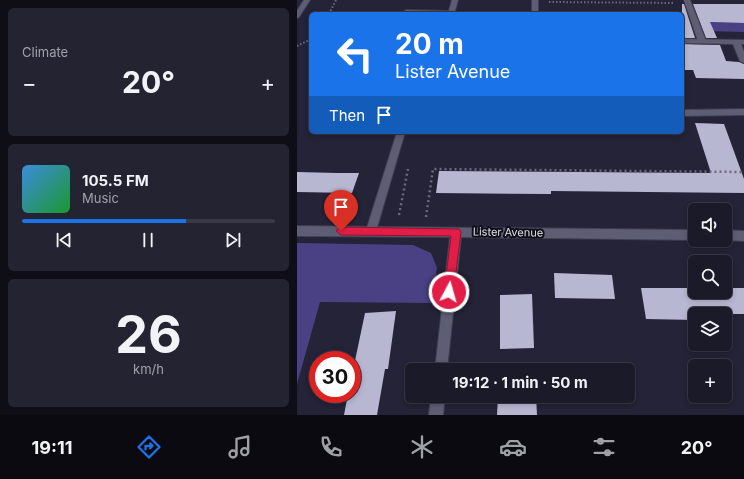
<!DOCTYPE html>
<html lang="en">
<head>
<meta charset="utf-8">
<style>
  body { margin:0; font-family:Inter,sans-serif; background:#242331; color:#f1f3f6; height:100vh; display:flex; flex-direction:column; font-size:15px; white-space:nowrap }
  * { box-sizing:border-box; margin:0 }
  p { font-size:13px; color:#a0a1a8 }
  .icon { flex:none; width:22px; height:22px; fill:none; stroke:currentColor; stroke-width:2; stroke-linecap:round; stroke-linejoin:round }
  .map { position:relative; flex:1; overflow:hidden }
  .panel { display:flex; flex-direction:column; gap:8px; padding:8px; background:#0f0e17; width:297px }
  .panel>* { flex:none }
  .top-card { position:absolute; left:12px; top:12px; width:375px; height:122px; border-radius:6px; box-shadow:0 2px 6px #0003,0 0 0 1px #393846; background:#1a73e8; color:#fff; overflow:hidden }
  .controls { position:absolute; left:391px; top:203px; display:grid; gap:8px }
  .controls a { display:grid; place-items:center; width:44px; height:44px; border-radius:6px; background:#1b1a29; box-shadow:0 2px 6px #0003,0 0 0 1px #393846; font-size:20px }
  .speed { position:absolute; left:12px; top:351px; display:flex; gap:8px; font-size:20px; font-weight:700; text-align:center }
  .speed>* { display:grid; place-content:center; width:52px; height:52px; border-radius:50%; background:#1b1a29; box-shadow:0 2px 6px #0003,0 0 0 1px #393846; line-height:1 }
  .speed .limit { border:6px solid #d22; background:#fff; color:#111 }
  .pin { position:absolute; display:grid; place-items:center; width:34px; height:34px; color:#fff; margin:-41px -17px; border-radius:50% 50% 50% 0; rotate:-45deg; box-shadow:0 0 4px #0007 }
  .pin .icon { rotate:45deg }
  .me { position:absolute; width:44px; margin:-22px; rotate:6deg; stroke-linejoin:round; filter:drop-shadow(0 0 3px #0008) }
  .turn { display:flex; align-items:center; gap:14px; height:84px; padding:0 20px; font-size:18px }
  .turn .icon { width:52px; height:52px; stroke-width:2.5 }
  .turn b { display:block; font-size:28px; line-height:34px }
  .then { display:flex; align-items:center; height:38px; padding:0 20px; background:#0003; gap:8px; font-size:15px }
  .big { font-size:30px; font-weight:700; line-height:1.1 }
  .panel .tile { flex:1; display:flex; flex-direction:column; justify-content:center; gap:6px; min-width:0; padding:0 14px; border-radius:6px; background:#242331 }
  .panel .dial { align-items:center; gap:0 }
  .dial b { font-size:52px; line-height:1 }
  .song { display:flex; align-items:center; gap:12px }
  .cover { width:48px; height:48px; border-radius:6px; background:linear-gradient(135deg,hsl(210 70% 55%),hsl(130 70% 35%)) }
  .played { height:4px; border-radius:2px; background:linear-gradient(90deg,#1a73e8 65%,#393846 65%) }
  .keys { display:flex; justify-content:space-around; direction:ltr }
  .heat { display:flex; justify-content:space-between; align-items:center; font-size:22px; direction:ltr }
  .trip { position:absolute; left:108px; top:363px; width:230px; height:40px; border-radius:6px; background:#1b1a29; box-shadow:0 2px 6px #0003,0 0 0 1px #393846; font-weight:700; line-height:40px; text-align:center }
  .menu { display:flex; height:64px; justify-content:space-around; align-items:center; background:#0b0a10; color:#a0a1a8 }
  .menu .icon { width:28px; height:28px }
  .menu .selected { color:#1a73e8 }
  .menu b { font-size:18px; color:#f1f3f6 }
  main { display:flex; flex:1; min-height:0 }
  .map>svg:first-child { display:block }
  .green { fill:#494183 }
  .building { fill:#b8b7d2 }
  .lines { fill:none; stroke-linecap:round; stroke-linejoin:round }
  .service-casing { stroke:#403f50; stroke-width:2 }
  .minor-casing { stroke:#403f50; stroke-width:2 }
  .path-far1 { stroke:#6b6a7c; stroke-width:2; stroke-dasharray:1.5 2; stroke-linecap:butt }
  .path { stroke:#6b6a7c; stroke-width:2.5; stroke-dasharray:2 3; stroke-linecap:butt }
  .service { fill:#5d5d74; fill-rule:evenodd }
  .minor { fill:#5d5d74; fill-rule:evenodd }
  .route { fill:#e11d48; stroke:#92132f }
  .labels { text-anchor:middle; stroke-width:4; stroke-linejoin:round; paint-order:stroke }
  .street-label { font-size:11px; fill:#e0e0ed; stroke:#0e0e17 }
</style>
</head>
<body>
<main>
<section class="panel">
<div class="tile"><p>Climate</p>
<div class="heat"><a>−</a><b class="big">20°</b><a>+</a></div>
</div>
<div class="tile">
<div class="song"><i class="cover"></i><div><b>105.5 FM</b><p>Music</p></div></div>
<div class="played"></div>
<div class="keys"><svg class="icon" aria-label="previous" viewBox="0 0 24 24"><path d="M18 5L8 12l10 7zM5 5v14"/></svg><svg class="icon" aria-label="pause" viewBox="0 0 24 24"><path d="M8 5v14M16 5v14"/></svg><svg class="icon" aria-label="next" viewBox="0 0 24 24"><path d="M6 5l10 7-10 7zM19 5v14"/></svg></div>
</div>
<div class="tile dial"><b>26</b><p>km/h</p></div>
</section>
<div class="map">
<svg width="447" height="415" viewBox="0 0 447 415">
  <rect width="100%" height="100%" fill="#242337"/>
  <g class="green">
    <path d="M411 22 447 23V32L407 31Z"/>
    <path d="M0 243 116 245 134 253 140 268 134 303 23 302 0 384Z"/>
  </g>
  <g class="building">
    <path d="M385 4H387L398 38H385Z"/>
    <path d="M396 4H447V23L413 22 420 38H409Z"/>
    <path d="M385 44 423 45 429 61 442 62 447 64V79L399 78 396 70H385Z"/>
    <path d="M398 123 427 124 447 179V193L254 191V194L139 193 142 171 414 173Z"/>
    <path d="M0 172 40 173H62L55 193 0 192Z"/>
    <path d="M257 273 315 275 318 299 258 298Z"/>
    <path d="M344 288H394L395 292H428V288H447V314H398V320L349 319Z"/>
    <path d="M235 294 237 348 203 349V295Z"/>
    <path d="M99 311 91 369H88L80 415H47L51 394H55V375L68 313Z"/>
    <path d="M201 396H239L240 415H200Z"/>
  </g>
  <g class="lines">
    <defs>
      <g id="service">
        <path d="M155 0H161L157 14H109L106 12 109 10 152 11Z"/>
        <path d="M387 0H393L409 41 408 43H402L401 41Z"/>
        <path d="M100 132H108L79 231 78 234 74 236 70 234 69 231Z"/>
      </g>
      <g id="minor">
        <path d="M7 0H13L2 17 0 18V11Z"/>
        <rect x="235" y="0" width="6" height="14"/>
        <path d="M155 8 158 10 157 14H151L153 9Z"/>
        <path d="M385 39 447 40V44H444L447 52V63L443 61 436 44 385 43Z"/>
        <path d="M447 109V115L385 116V110Z"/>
        <path d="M0 226 398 230V240L164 237 150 370H138L153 237 0 236Z"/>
        <path d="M428 230 447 231V241L428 240Z"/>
        <path d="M134 396H148L146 415H132Z"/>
      </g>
    </defs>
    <use href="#service" class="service-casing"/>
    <use href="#minor" class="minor-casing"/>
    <g class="path-far1">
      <path d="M252 2 377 3"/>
      <path d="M32 14 39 0"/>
      <path d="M0 46 14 39"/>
    </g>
    <g class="path">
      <path d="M102 215 111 169"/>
      <path d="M129 217 136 169 447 172"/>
    </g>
    <use href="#service" class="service"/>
    <use href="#minor" class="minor"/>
  </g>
  <path class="route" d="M44 227 162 229 164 232 156 296 152 297 149 296 147 292 154 236 44 235 39 231Z"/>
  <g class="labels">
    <g class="street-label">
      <text transform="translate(211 232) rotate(1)" y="4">Lister Avenue</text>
    </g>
  </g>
</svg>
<div class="controls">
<a><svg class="icon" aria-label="sound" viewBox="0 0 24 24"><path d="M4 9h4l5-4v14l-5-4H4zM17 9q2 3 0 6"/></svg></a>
<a><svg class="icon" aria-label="search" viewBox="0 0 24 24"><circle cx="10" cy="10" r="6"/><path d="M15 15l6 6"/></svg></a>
<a><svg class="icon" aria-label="layers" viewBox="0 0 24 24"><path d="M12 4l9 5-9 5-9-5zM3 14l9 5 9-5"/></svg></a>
<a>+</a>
</div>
<div class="speed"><div class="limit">30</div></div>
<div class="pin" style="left:44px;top:231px;background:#d93025"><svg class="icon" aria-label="arrive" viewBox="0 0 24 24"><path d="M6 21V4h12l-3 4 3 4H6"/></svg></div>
<svg class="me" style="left:152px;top:292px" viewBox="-20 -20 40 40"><circle r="17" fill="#e11d48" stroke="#fff" stroke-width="3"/><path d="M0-11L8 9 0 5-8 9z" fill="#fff"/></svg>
<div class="trip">19:12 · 1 min · 50 m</div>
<div class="top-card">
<div class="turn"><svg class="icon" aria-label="left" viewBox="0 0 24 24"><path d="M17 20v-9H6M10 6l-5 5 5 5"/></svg><div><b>20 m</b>Lister Avenue</div></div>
<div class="then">Then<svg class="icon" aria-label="arrive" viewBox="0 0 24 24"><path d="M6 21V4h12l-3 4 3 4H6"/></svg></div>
</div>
</div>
</main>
<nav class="menu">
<b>19:11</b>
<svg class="icon selected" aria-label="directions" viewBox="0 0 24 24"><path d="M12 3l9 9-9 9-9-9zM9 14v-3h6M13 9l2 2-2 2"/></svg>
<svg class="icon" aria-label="music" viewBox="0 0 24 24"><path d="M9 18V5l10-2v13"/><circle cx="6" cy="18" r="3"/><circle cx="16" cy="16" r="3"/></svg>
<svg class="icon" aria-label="phone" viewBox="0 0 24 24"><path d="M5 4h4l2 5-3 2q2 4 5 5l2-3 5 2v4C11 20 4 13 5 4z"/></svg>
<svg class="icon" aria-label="climate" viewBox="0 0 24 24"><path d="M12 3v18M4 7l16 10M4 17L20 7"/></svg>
<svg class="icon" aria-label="car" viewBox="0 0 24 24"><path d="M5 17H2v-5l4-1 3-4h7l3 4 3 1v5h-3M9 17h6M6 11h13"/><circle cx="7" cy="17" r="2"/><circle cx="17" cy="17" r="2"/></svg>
<svg class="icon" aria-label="filters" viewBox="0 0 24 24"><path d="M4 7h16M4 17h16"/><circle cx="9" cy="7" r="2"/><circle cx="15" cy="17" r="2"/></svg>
<b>20°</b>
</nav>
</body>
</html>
